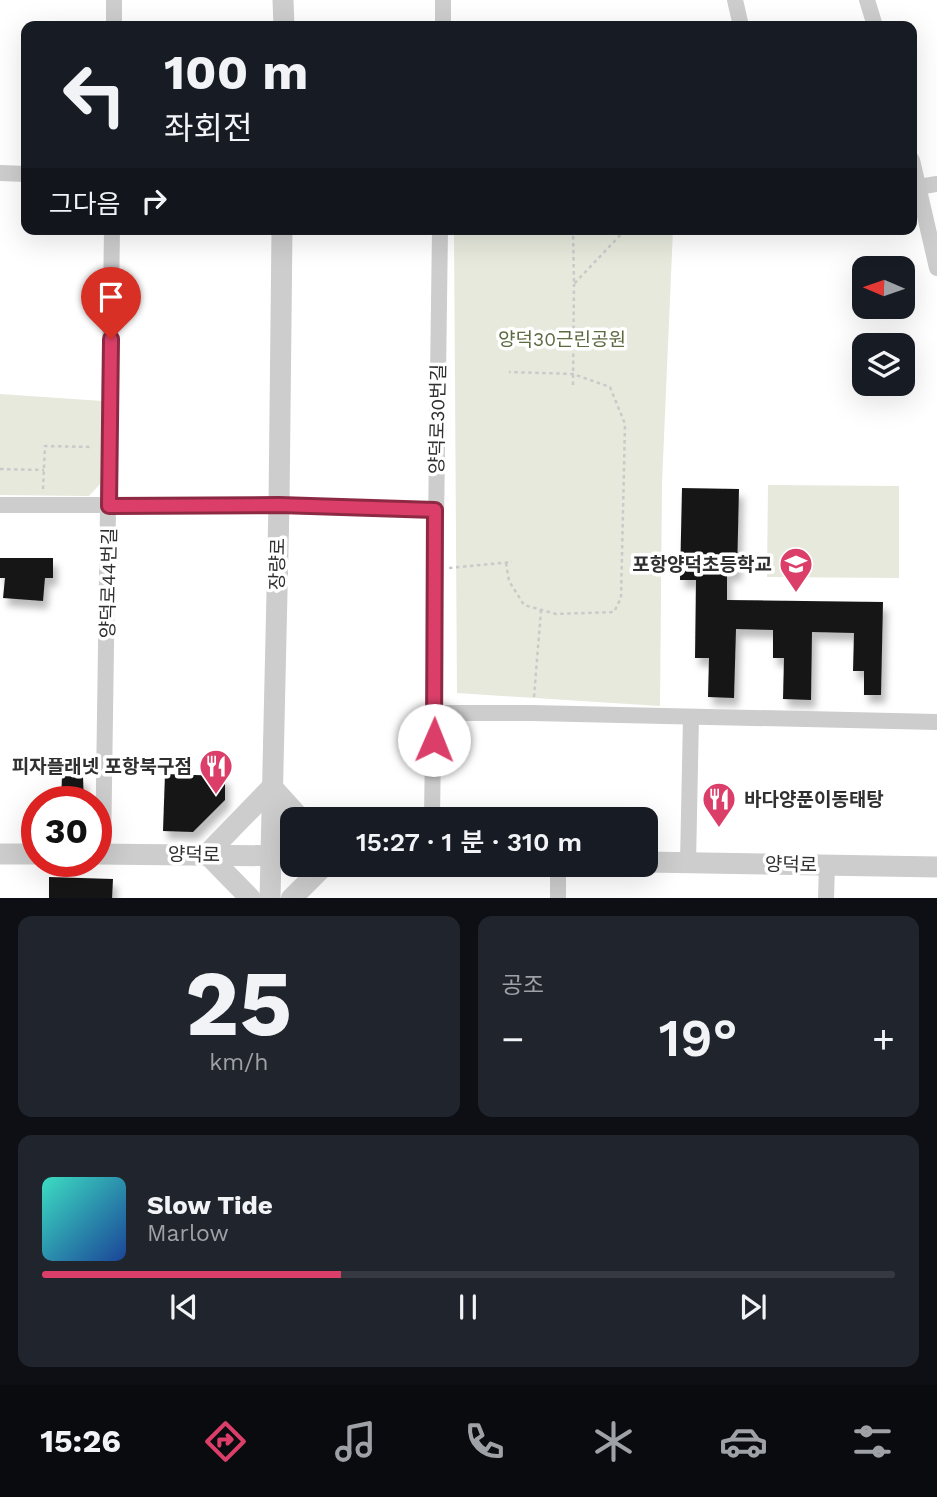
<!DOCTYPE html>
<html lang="ko">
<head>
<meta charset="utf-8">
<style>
  body { margin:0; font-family:"Work Sans","Noto Sans KR",sans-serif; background:#20242c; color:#f1f3f6; height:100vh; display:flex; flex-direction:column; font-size:26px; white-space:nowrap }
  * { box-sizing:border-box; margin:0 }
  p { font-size:23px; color:#9ea1a6 }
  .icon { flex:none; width:38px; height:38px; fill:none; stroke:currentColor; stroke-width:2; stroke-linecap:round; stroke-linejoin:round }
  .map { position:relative; height:898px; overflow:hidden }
  .details { display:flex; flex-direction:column; gap:18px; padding:18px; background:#0d0f14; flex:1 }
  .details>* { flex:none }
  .banner { position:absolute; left:21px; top:21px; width:896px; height:214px; border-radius:14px; box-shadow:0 7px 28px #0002; background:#171b24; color:#f1f3f6; overflow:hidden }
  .needle { width:46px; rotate:272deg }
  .fabs { position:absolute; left:852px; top:256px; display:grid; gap:14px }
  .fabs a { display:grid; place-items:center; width:63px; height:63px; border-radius:14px; background:#171b24; box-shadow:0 7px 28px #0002; font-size:35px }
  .speed { position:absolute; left:21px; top:786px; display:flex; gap:14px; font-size:35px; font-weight:700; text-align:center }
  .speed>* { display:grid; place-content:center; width:91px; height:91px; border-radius:50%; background:#171b24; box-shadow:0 7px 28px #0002; line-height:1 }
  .speed .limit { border:10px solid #d22; background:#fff; color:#111 }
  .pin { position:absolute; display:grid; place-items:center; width:60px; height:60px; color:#fff; margin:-72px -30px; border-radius:50% 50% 50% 0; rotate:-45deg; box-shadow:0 0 7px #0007 }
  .pin .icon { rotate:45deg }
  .me { position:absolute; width:77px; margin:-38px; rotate:1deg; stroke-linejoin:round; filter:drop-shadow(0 0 5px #0008) }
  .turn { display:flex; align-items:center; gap:24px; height:147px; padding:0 28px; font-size:32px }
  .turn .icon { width:91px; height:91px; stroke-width:2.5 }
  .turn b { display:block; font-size:49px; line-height:60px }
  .then { display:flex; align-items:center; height:66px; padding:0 28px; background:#0003; gap:14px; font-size:26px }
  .big { font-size:52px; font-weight:600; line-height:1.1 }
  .details .tile { flex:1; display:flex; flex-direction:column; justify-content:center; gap:10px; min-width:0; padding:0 24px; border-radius:14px; background:#20242c }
  .details .dial { align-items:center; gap:0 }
  .dial b { font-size:91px; line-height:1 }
  .song { display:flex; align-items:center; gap:21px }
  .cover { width:84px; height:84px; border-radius:10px; background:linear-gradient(135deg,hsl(170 70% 55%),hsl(220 70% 35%)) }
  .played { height:7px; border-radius:4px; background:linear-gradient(90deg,#db3f69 35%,#363941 35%) }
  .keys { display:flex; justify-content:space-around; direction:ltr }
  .heat { display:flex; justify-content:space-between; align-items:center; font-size:38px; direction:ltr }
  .details .tiles { flex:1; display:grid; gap:18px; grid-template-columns:1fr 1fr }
  .tile:last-child { grid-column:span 2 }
  .trip { position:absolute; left:280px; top:807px; width:378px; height:70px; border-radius:14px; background:#171b24; box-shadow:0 7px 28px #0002; font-weight:600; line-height:70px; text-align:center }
  .dock { display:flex; height:112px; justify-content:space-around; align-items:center; background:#090b0e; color:#9ea1a6 }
  .dock .icon { width:49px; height:49px }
  .dock .on { color:#db3f69 }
  .dock b { font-size:32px; color:#f1f3f6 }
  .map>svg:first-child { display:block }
  .green { fill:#e6e9dc }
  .building { fill:#171717; filter:url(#shadow) }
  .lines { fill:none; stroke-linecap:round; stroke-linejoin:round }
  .path { stroke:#cacaca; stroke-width:2.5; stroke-dasharray:3.5 3.5; stroke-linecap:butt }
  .minor { stroke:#cdcdcd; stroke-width:16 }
  .tertiary { stroke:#cdcdcd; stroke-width:21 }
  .route-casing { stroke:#8e2944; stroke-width:18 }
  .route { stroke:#db3f69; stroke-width:12 }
  .labels { text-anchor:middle; stroke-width:7; stroke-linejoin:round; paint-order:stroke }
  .park-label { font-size:19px; fill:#5c6a40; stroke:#fff }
  .street-label { font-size:19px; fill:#303030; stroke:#fff }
  .poi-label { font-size:19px; font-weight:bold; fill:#303030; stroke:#fff; text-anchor:end }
</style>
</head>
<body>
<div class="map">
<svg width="937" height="899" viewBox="0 0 937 899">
  <defs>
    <filter id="shadow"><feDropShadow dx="4.5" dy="8" stdDeviation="3.5" flood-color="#0004"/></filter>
  </defs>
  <rect width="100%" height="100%" fill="#fff"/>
  <g class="green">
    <path d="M454 229H673L662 483 660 706 457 693Z"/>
    <path d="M0 394 102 401 100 484 89 496 0 495Z"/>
    <path d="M768 485 899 486V578L767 577Z"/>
  </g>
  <g class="building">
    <path d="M682 488 739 489 737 573H727V600L883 602 881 695H864V671H853L854 633 812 632 811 700 783 699 784 658H773V630L736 629 734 698 708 697 709 658H695L696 580H680Z"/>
    <path d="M0 558H53V578H45L43 601 3 598 5 578H0Z"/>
    <path d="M165 774 225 776V800L193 832 163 831Z"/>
    <path d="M62 776 83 777 84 802H61Z"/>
    <path d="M49 877 113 879 112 899H49Z"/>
  </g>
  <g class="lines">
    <g class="path">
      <path d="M573 229 574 284 626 229"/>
      <path d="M573 385 574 284"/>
      <path d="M0 469 44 470"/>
      <path d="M43 489 45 446 92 447"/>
      <path d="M506 563 509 581 524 605 556 614 614 612 621 598 625 424 610 387 573 374 509 372"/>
      <path d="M449 568 512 562"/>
      <path d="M534 697 541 610"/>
    </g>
    <g class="minor">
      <path d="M114 0V26"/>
      <path d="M735 0 741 26"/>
      <path d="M867 0 875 26"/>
      <path d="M443 26V0"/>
      <path d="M912 160 937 268"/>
      <path d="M0 173 26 174"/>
      <path d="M912 188 937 184"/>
      <path d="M0 505H279L435 510"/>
      <path d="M434 713H532L937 722"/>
      <path d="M432 819 440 229"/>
      <path d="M103 854 112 229"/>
      <path d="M688 863 691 717"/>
      <path d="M558 899V864"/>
      <path d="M826 899 827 865"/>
    </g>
    <g class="tertiary">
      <path d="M283 0 284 26"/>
      <path d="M0 854H37"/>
      <path d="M96 854 292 856"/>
      <path d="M646 862 937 867"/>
      <path d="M251 899 207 854 272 787 301 819"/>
      <path d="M270 899 279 505 282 229"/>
      <path d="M291 899 326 864"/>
    </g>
  </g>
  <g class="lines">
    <defs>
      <path id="route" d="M111 339 109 506 279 505 435 510 434 740"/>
    </defs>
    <use href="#route" class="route-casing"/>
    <use href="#route" class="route"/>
  </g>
  <defs>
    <symbol id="school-pin" viewBox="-11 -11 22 30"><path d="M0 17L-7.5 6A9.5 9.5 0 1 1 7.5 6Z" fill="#db3f69" stroke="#fff"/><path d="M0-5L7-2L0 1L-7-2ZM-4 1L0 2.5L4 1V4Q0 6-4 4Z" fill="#fff"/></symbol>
    <symbol id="restaurant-pin" viewBox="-11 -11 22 30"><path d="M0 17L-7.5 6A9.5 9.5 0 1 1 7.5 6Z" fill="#db3f69" stroke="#fff"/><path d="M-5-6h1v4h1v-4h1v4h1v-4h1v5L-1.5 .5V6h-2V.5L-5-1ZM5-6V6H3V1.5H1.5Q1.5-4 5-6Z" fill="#fff"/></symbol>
  </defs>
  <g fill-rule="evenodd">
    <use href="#school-pin" x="777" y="545" width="38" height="52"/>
    <use href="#restaurant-pin" x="197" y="747" width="38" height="52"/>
    <use href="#restaurant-pin" x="700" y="780" width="38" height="52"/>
  </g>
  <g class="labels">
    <g class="park-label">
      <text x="562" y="346">양덕30근린공원</text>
    </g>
    <g class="street-label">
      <text transform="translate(437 419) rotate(-89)" y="7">양덕로30번길</text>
      <text transform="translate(277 564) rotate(-89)" y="7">장량로</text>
      <text transform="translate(108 583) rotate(-89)" y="7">양덕로44번길</text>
      <text transform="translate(194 854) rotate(1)" y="7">양덕로</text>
      <text transform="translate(791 864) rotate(1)" y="7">양덕로</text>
    </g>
    <g class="poi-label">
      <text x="772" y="571">포항양덕초등학교</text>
      <text x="192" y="773">피자플래넷 포항북구점</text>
      <text x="744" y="806" text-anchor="start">바다양푼이동태탕</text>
    </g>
  </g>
</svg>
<div class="fabs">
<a><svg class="needle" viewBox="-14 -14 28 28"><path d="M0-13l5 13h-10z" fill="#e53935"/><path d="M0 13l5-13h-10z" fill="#9ea1a6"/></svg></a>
<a><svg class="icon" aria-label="layers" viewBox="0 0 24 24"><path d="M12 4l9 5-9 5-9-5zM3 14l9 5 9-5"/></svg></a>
</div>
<div class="speed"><div class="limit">30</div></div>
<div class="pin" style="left:111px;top:339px;background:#d93025"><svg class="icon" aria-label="arrive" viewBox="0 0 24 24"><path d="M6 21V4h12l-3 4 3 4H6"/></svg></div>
<svg class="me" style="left:434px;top:740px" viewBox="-20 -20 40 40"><circle r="19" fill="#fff"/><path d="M0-13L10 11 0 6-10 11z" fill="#db3f69"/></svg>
<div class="trip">15:27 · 1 분 · 310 m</div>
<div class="banner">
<div class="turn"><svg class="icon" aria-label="left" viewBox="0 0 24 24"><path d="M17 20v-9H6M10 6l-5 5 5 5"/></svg><div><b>100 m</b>좌회전</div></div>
<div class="then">그다음<svg class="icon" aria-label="right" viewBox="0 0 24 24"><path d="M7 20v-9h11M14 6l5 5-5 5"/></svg></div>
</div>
</div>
<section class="details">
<div class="tiles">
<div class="tile dial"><b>25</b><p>km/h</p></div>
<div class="tile"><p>공조</p>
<div class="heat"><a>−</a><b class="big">19°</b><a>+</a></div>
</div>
<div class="tile">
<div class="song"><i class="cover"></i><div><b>Slow Tide</b><p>Marlow</p></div></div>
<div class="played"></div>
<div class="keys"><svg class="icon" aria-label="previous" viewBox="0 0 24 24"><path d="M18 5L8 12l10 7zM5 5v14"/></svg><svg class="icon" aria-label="pause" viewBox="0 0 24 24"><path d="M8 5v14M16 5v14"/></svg><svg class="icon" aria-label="next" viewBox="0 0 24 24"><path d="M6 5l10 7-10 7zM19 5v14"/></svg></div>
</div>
</div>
</section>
<nav class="dock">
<b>15:26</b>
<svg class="icon on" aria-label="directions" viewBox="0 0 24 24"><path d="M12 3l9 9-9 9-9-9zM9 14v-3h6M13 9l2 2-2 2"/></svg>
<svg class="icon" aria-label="music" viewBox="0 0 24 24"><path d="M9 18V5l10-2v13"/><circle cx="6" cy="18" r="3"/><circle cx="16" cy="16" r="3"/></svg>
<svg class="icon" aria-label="phone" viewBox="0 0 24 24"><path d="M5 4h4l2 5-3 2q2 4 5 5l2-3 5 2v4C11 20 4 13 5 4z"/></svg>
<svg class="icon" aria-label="climate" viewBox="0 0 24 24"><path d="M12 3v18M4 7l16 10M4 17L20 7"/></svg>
<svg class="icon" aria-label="car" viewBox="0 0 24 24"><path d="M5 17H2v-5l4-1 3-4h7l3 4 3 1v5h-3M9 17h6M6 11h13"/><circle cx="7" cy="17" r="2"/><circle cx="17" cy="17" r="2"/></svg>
<svg class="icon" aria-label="filters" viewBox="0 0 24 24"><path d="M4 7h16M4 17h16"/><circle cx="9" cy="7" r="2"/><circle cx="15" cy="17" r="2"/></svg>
</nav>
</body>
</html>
